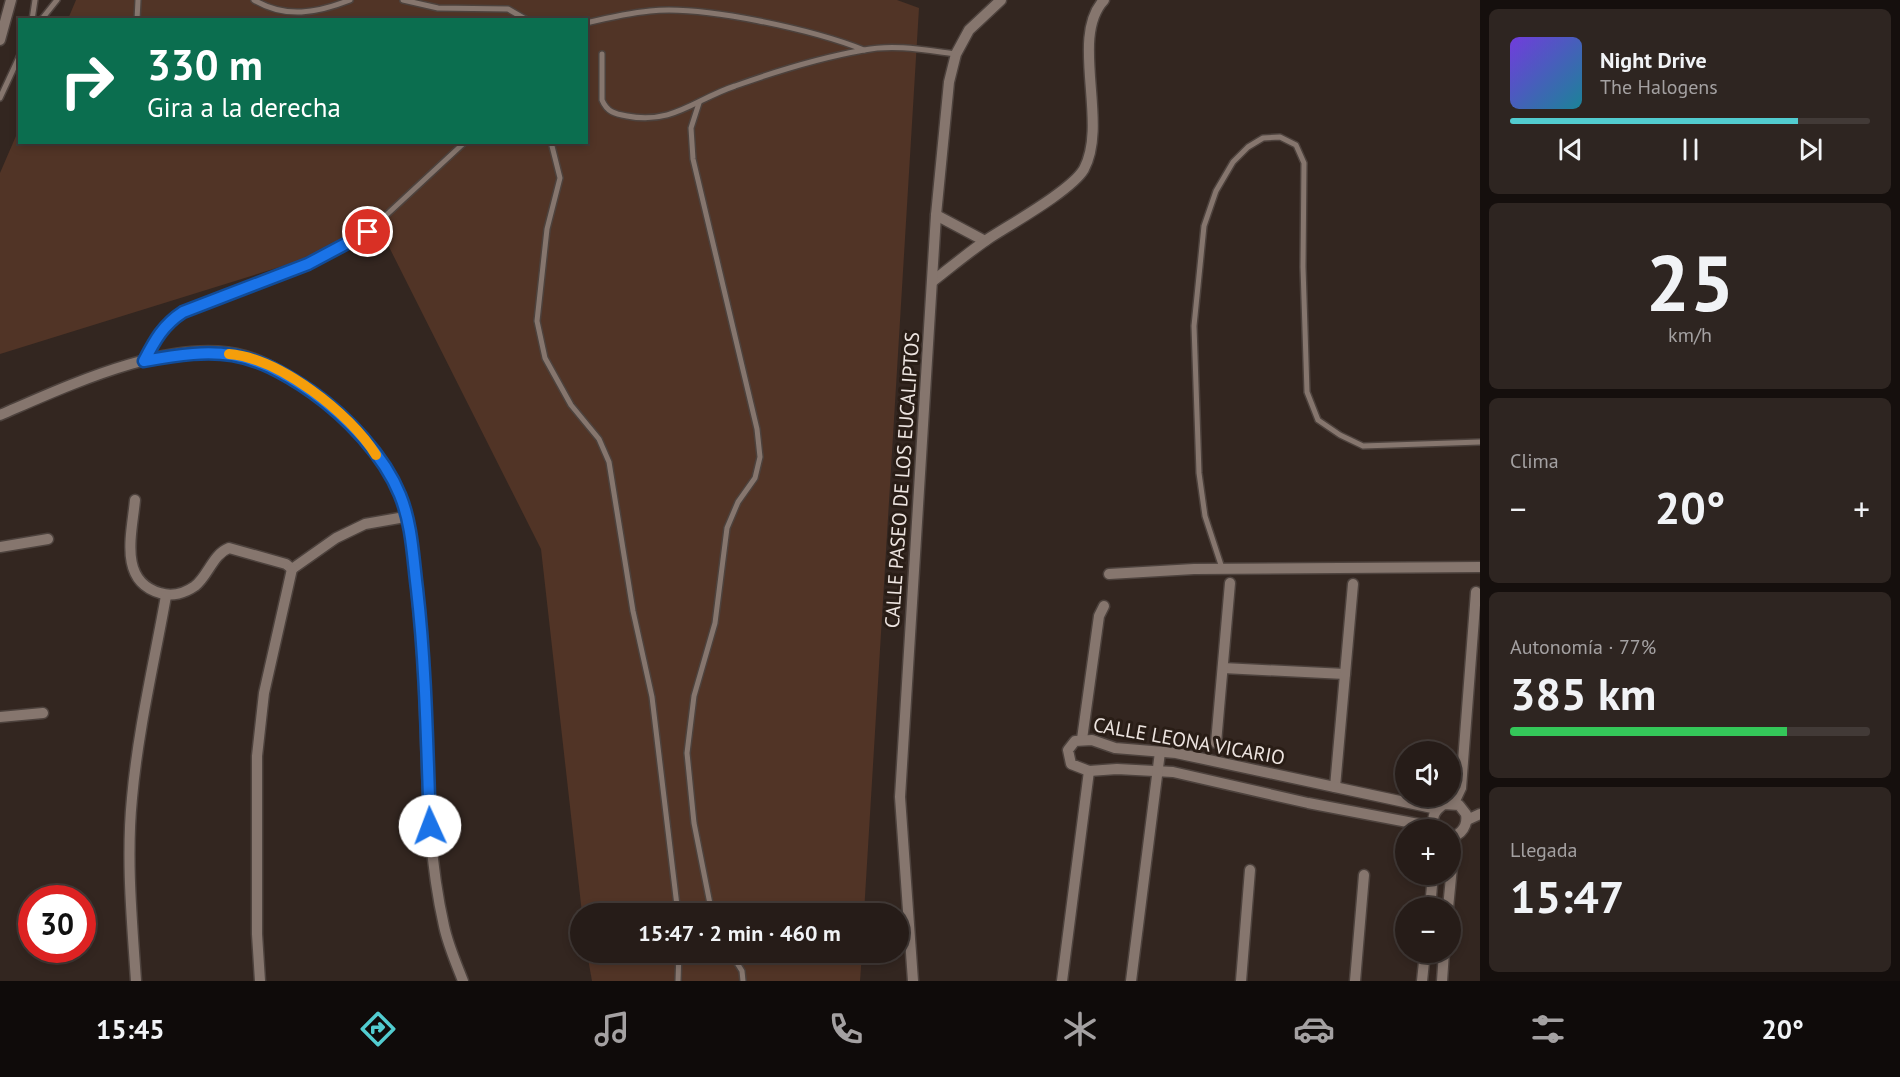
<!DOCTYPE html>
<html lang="es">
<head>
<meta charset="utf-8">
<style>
  body { margin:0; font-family:"PT Sans",sans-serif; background:#2e2521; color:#f1f3f6; height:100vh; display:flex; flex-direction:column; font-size:22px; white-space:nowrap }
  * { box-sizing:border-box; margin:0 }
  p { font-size:20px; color:#a4a1a2 }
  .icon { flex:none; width:33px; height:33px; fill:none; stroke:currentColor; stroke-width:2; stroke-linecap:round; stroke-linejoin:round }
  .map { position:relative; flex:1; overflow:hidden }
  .details { display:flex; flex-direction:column; gap:9px; padding:9px; background:#150f0d; width:420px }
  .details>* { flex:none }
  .top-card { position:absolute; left:18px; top:18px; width:570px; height:126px; border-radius:0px; box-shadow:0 3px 9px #0003,0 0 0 2px #423a37; background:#0b6e4f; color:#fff; overflow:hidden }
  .controls { position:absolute; left:1395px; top:741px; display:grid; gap:12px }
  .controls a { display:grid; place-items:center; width:66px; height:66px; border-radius:50%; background:#261c18; box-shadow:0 3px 9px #0003,0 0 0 2px #423a37; font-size:30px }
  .speed { position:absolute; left:18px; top:885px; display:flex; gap:12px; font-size:30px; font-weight:700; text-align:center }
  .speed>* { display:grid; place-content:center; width:78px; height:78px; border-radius:50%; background:#261c18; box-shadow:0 3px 9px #0003,0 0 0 2px #423a37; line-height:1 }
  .speed .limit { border:9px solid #d22; background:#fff; color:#111 }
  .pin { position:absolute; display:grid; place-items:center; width:51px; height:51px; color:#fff; margin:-26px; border:3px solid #fff; border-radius:50%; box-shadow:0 2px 6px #0007 }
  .me { position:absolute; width:66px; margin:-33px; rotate:358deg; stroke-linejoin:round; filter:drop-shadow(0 0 4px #0008) }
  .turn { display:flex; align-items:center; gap:21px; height:126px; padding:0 30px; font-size:27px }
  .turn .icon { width:78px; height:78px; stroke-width:2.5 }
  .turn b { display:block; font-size:42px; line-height:51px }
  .big { font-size:45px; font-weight:700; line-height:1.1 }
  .details .widget { flex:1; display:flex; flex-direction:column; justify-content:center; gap:9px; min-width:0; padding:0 21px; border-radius:9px; background:#2e2521 }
  .details .dial { align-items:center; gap:0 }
  .dial b { font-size:78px; line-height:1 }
  .song { display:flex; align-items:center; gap:18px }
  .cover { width:72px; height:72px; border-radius:9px; background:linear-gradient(135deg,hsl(260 70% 55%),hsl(190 70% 35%)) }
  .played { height:6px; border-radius:3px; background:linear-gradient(90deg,#52ccd0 80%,#423a37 80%) }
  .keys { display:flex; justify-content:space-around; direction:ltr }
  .heat { display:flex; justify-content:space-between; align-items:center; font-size:33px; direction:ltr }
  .charge { height:9px; border-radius:4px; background:linear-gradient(90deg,#34c759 77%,#423a37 0) }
  .trip { position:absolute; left:570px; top:903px; width:339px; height:60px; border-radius:30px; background:#261c18; box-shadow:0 3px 9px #0003,0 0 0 2px #423a37; font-weight:700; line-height:60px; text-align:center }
  .menu { display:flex; height:96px; justify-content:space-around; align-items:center; background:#0f0b0a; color:#a4a1a2 }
  .menu .icon { width:42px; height:42px }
  .menu .on { color:#52ccd0 }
  .menu b { font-size:27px; color:#f1f3f6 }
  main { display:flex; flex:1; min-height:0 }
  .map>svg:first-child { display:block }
  .green { fill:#513426 }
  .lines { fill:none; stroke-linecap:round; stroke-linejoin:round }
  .service-casing { stroke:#4d423d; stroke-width:8 }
  .minor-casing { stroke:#4d423d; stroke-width:13 }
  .service { stroke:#86766e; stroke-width:5 }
  .minor { stroke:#86766e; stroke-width:10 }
  .route-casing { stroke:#114b97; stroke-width:15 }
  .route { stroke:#1a73e8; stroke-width:10 }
  .slow { stroke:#f59e0b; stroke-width:10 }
  .labels { text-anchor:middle; stroke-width:6; stroke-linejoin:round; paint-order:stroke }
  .street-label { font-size:20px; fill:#ede4e0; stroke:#291d16 }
</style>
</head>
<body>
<main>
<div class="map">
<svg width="1480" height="981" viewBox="0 0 1480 981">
  <rect width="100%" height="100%" fill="#332620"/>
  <g class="green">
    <path d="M76 0H897L919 8 864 913H582L541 549 383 235 0 354V173L19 129 20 142H586V20L68 19Z"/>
    <path d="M587 953H862L860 981H592Z"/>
  </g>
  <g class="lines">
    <defs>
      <g id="service">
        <path d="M254 0C286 19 317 13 350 0"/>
        <path d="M403 0 438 8 508 9 527 20"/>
        <path d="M32 20 35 0"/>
        <path d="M41 20 57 0"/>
        <path d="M137 20 138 0"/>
        <path d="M586 23C607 18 629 13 650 11 703 5 814 30 864 50"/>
        <path d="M602 54V100C607 112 615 114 627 116 673 125 695 99 735 86 774 72 824 57 864 50 894 44 925 50 956 54"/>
        <path d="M0 98 20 55"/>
        <path d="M699 103 691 128 693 159 757 429 760 457 755 478 738 502 727 528 715 623 694 696 687 753 694 823 712 914"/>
        <path d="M551 142 560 178 547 229 537 321 545 358 571 405 599 439 609 462 633 611 652 697 678 914"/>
        <path d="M145 359 167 323 183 312 307 264 368 232 465 142"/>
        <path d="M1222 568 1205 516 1199 473 1194 326 1204 226 1216 191 1233 162 1248 147 1263 138 1280 137 1296 145 1304 163 1303 267 1307 392 1318 420 1340 435 1363 446 1480 442"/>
        <path d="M730 952 742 971 743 981"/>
        <path d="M678 981 679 952"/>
      </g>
      <g id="minor">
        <path d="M0 40 11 0"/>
        <path d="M936 215 985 241"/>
        <path d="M933 281C951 267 969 252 988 239 1011 224 1072 190 1084 169 1109 122 1069 37 1104 0"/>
        <path d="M0 415C65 387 174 335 245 356 272 364 294 380 317 396 350 419 384 456 400 494 414 527 414 569 418 604 431 711 420 821 444 926 448 945 456 963 463 981"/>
        <path d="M135 500C132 533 118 581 160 593 172 597 185 593 195 586 208 576 213 554 229 548L286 564 292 569"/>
        <path d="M0 547 48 539"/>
        <path d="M292 569 336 538 365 524 405 517"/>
        <path d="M1109 574 1194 569 1480 567"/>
        <path d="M1223 668 1345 674"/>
        <path d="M0 717 43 713"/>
        <path d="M1082 739 1099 616 1104 606"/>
        <path d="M1216 743 1230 583"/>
        <path d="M1335 787 1353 584"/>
        <path d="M1454 803 1461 788 1476 592"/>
        <path d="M1467 820 1480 814"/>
        <path d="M1434 827 1308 803 1173 772 1117 769 1089 771 1071 764 1068 750 1075 741 1092 740 1115 748 1176 753 1437 809"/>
        <path d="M1436 830C1430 818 1434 811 1444 804L1459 805 1466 814C1468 825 1462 835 1450 837"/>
        <path d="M1430 908 1433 874"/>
        <path d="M1448 908 1455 836"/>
        <path d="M136 981C132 921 126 859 132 798 138 730 154 663 166 596"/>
        <path d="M260 981 257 934V756L264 693 292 569"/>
        <path d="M913 981 900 797 936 215 949 82 956 54 969 30 1001 0"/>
        <path d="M1062 981 1089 771"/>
        <path d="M1131 981 1160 752"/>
        <path d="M1241 981 1250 870"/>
        <path d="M1355 981 1364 875"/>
        <path d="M1422 981 1425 952"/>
        <path d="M1442 981 1444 952"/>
      </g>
    </defs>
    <use href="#service" class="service-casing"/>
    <use href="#minor" class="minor-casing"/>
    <use href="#service" class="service"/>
    <use href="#minor" class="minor"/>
  </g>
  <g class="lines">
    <defs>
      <path id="route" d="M368 232 308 264 183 312C163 325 155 340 144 361 219 347 249 349 312 392 346 416 384 455 400 495 412 524 413 558 417 589 426 668 427 746 430 826"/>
    </defs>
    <use href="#route" class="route-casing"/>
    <use href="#route" class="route"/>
    <path class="slow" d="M229 354C279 358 350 413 376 455"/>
  </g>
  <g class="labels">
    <g class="street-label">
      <text transform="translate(902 480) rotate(-86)" y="7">CALLE PASEO DE LOS EUCALIPTOS</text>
      <text transform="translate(1189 741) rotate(10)" y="7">CALLE LEONA VICARIO</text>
    </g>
  </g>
</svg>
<div class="controls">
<a><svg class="icon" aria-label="sound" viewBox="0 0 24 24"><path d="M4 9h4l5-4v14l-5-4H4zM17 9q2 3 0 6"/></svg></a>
<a>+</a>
<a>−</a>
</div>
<div class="speed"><div class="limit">30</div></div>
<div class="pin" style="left:368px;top:232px;background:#d93025"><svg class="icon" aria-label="arrive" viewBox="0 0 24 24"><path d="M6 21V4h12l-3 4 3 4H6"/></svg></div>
<svg class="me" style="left:430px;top:826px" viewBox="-20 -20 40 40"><circle r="19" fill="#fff"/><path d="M0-13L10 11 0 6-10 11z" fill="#1a73e8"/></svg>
<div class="trip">15:47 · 2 min · 460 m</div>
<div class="top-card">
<div class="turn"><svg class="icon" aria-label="right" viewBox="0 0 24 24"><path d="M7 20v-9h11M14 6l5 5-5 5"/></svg><div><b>330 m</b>Gira a la derecha</div></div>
</div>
</div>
<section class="details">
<div class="widget">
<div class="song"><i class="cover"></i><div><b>Night Drive</b><p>The Halogens</p></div></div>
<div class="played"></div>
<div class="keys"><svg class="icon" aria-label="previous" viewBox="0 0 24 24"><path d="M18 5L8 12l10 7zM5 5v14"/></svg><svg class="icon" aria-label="pause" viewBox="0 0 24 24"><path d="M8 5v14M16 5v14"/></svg><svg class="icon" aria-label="next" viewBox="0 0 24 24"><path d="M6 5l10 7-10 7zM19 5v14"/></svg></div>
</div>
<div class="widget dial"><b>25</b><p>km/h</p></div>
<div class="widget"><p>Clima</p>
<div class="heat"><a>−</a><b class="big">20°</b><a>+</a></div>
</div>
<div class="widget"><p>Autonomía · 77%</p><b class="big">385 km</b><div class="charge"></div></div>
<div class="widget"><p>Llegada</p><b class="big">15:47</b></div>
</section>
</main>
<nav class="menu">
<b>15:45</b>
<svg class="icon on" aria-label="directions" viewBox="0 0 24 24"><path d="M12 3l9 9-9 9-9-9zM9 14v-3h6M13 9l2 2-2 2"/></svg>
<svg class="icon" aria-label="music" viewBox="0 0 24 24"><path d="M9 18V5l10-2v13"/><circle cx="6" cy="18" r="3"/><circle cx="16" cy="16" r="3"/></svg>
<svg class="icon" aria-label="phone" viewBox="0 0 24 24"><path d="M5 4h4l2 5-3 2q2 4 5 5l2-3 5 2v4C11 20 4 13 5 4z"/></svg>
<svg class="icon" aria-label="climate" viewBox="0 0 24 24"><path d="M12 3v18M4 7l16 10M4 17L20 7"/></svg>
<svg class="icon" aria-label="car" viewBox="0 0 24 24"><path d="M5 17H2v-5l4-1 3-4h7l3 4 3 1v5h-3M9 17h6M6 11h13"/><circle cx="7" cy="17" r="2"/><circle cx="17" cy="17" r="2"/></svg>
<svg class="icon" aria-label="filters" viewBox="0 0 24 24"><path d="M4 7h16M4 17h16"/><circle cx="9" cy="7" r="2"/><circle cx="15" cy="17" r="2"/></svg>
<b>20°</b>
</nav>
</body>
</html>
